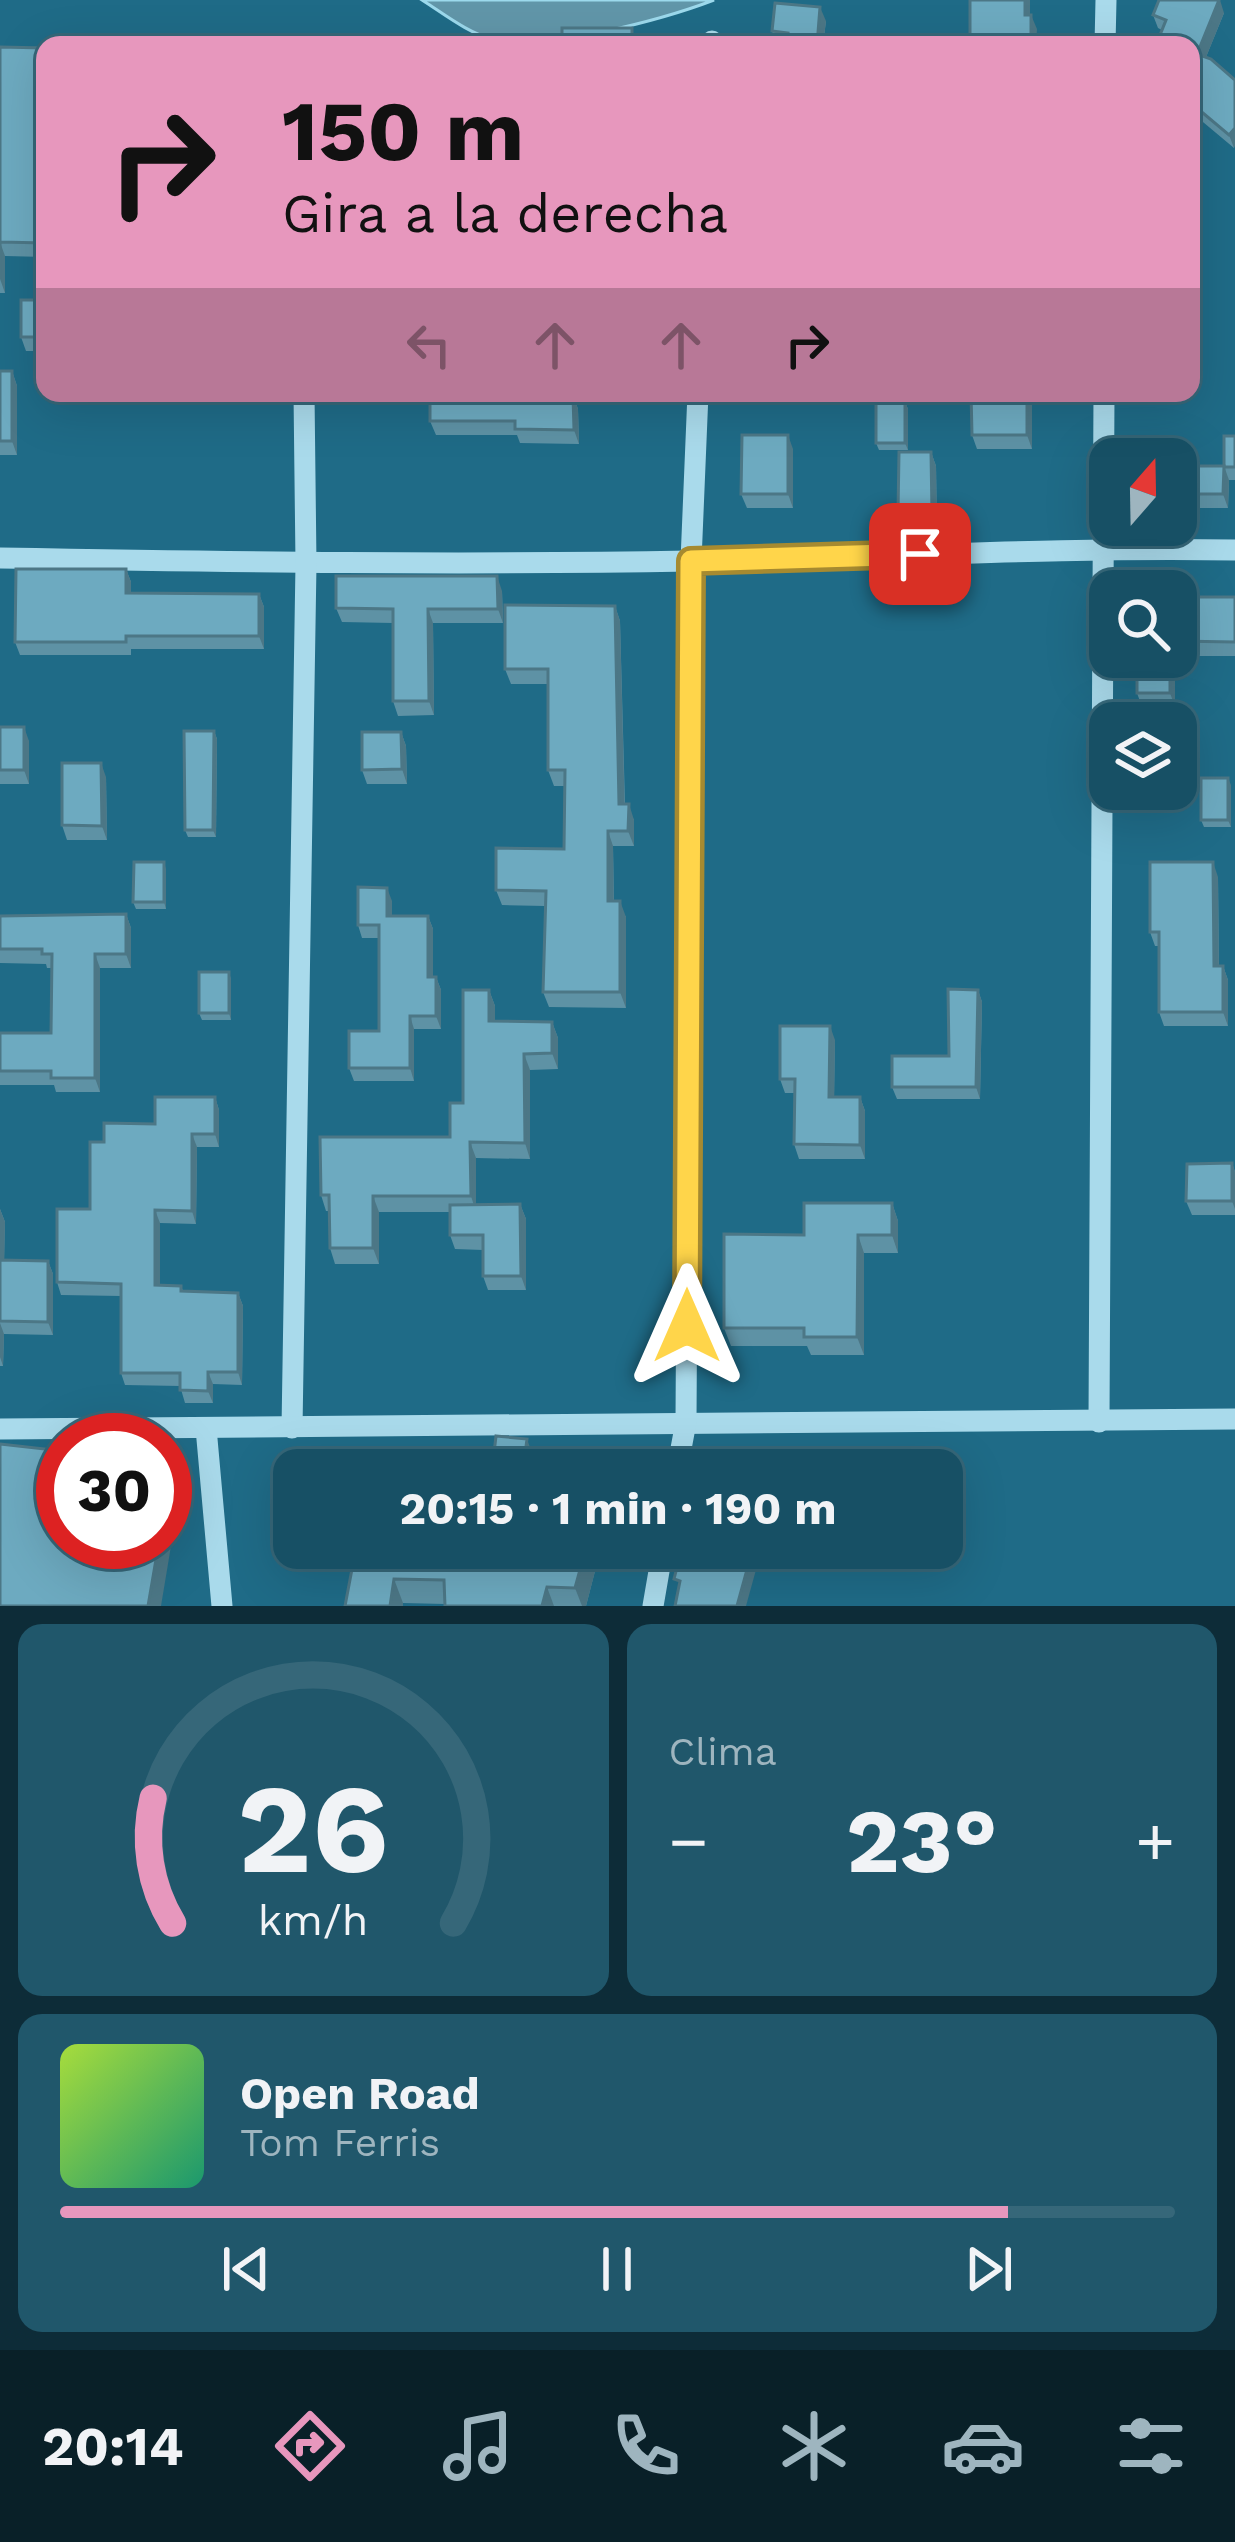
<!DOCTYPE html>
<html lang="es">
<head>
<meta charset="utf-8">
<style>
  body { margin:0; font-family:"Work Sans",sans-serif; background:#20576b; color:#f1f3f6; height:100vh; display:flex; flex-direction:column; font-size:45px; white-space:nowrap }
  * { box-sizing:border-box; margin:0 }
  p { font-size:39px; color:#9eb5bf }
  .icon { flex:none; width:66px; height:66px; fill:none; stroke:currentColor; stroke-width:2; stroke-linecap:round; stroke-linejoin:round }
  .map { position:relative; height:1606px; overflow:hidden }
  .details { display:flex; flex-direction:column; gap:18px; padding:18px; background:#0d2c38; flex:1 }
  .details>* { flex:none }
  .guide { position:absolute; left:36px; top:36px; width:1164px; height:366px; border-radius:24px; box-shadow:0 12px 48px #0002,0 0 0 3px #366779; background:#e797bd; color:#111; overflow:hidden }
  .needle { width:78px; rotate:20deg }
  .fabs { position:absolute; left:1089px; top:438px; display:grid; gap:24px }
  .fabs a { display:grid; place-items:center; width:108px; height:108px; border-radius:24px; background:#175065; box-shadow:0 12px 48px #0002,0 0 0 3px #366779; font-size:60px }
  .speed { position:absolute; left:36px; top:1413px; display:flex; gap:24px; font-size:60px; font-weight:700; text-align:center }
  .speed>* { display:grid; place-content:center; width:156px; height:156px; border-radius:50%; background:#175065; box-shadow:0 12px 48px #0002,0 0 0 3px #366779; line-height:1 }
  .speed .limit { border:18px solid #d22; background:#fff; color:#111 }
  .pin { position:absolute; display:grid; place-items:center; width:102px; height:102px; color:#fff; margin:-51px; border-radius:24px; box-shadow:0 6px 18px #0006 }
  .me { position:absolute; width:132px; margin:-66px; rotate:0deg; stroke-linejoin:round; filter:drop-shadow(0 0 9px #0008) }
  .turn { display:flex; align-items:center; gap:42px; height:252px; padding:0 48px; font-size:54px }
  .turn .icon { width:156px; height:156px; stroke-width:2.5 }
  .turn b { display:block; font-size:84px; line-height:102px }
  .lanes { display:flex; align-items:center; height:114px; padding:0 48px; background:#0003; justify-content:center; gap:60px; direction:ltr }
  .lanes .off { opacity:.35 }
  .big { font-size:90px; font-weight:700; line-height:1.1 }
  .details .tile { flex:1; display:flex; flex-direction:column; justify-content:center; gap:18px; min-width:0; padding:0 42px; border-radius:24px; background:#20576b }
  .details .dial { align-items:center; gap:0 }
  .dial svg { height:312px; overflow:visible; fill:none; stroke:#366779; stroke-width:7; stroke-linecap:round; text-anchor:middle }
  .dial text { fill:#f1f3f6; stroke:none }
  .song { display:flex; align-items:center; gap:36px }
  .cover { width:144px; height:144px; border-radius:18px; background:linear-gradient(135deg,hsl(80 70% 55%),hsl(160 70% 35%)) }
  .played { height:12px; border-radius:6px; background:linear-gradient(90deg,#e797bd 85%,#366779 85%) }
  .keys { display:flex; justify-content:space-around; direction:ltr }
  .heat { display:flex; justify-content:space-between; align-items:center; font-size:66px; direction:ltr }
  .details .tiles { flex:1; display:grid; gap:18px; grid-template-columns:1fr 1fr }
  .tile:last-child { grid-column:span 2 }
  .trip { position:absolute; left:273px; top:1449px; width:690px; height:120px; border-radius:24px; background:#175065; box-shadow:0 12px 48px #0002,0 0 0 3px #366779; font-weight:700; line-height:120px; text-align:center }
  .dock { display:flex; height:192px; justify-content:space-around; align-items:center; background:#092028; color:#9eb5bf }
  .dock .icon { width:84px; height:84px }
  .dock .active { color:#e797bd }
  .dock b { font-size:54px; color:#f1f3f6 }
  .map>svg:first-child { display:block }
  .water { fill:#6196a9; stroke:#9cd9ec; stroke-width:3 }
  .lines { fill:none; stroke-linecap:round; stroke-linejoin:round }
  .minor { stroke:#a9daeb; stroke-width:21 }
  .wall { fill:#5e92a5 }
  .shaded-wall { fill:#4c7786 }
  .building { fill:#6daac0; stroke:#4c7786; stroke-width:3 }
  .route-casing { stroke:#a68a30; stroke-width:30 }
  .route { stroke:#ffd54a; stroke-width:21 }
</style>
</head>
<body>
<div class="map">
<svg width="1235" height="1606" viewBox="0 0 1235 1606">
  <rect width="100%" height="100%" fill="#1f6b87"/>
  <path class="water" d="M422 0H714C667 18 544 52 495 40 469 34 444 14 422 0Z"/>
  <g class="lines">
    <g class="minor">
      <path d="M712 45V41"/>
      <path d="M1105 45 1106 0"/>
      <path d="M0 558C230 562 460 565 690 561 872 558 1053 547 1235 550"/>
      <path d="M1099 1422 1104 393"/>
      <path d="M206 1428 222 1606"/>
      <path d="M292 1428 306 564 304 393"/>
      <path d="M0 1429 1235 1419"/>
      <path d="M677 1470 686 1422 691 561 698 393"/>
      <path d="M653 1606 663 1548"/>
    </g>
  </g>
  <g class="wall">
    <path d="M1224 13 1206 57 1235 80 1234 148 1191 112V45L1158 28 1153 15Z"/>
    <path d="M826 21 823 45H777L772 31Z"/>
    <path d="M0 47 45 48V257L5 256V293H0Z"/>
    <path d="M45 300V351H26L21 337Z"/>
    <path d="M0 371H12L17 386V455H0Z"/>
    <path d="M68 393H99V404H72Z"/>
    <path d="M430 393 573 395 578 409 579 444 520 443 517 435H436L430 421Z"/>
    <path d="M971 393H1029L1032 401V449H977L972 435Z"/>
    <path d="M905 402 908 409V450H879L876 443Z"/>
    <path d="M1235 436V480H1229L1228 508H1176V466H1224Z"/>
    <path d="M793 449V508H747L741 494Z"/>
    <path d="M931 452 936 466 937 527 904 526 898 512Z"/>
    <path d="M126 569 131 582V594H259L264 607V649H131V655H20L15 642Z"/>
    <path d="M502 591 503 623H433L434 715 398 716 393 701V623L342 622 336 608Z"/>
    <rect x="1176" y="597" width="59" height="59"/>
    <path d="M615 606 620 621 625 804 634 820V846H613L614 901 626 917V1008L549 1007 543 992 545 906 502 905 496 890 564 849 565 786H554L548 770V684H511L505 669Z"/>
    <path d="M1137 657H1175V707H1142L1137 693Z"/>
    <path d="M0 727 29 741V784H0Z"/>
    <path d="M214 731 217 739 216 837H188L185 830Z"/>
    <path d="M401 732 406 746 407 784H367L362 770Z"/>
    <path d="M106 777 107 840H67L62 825Z"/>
    <path d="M1231 785V827H1204L1201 820Z"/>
    <path d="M166 869V909H136L133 902Z"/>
    <path d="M1218 877 1219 966H1223L1228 980V1026H1164L1159 1012V946H1155L1150 932Z"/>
    <path d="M392 901V916H428L433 929V977H436L441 990V1029H414V1081H354L349 1068 379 1031V938H362L358 925Z"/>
    <path d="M126 914 131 928V968H100V1092H56L54 1085H0V1033H51L52 968H47L46 964 0 963V916Z"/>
    <path d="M229 972 231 980V1020H202L199 1013Z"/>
    <path d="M489 990 495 1006V1021L552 1022 558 1038V1069L530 1070V1159L476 1158V1205L520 1204 526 1219V1290H488L483 1276V1250L455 1249 450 1235V1212H379V1264H335L330 1248 329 1211H326L321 1195 450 1137 463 1103Z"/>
    <path d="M978 990 982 1002 980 1099H897L892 1087 949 1056Z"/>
    <path d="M835 1040 834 1097H860L865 1111V1159H799L794 1144 795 1093H785L780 1079Z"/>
    <path d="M215 1097 219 1110V1147H197L196 1224 160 1223V1286H181L183 1291 238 1293 243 1306 242 1385 213 1384V1403H185L180 1386 125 1385 121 1373V1296L61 1295 57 1282 90 1209 104 1142 155 1124Z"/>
    <path d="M1232 1163 1235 1172V1215H1192L1186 1201Z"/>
    <path d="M892 1203 898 1221V1253H864V1355H811L807 1346H731L724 1328 804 1235Z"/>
    <path d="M0 1209 5 1222 4 1260 48 1261 53 1274V1335L4 1334 3 1366H0Z"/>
    <path d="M356 1548H601L586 1606H445V1604L403 1603V1606H345Z"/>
  </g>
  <g class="shaded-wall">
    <path d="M1025 0H1030V29L1025 15Z"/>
    <path d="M1220 0 1224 13 1202 67 1197 54Z"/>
    <path d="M820 7 826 21 823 45H817Z"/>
    <path d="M1031 15 1037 29 1036 45H1031Z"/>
    <path d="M1235 128V146L1234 148 1229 135Z"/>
    <path d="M0 242 5 256V293L0 279Z"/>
    <path d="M12 371 17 386V455L12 441Z"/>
    <path d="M1027 393H1029L1032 401V449L1027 435Z"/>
    <path d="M573 395 578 409 579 444 574 430Z"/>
    <path d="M905 402 908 409V450L905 443Z"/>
    <path d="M788 435 793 449V508L788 494Z"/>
    <path d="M931 452 936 466 937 527 932 512Z"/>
    <path d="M1224 466 1229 480 1228 508 1223 494Z"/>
    <path d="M126 569 131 582V607L126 593Z"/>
    <path d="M497 576 502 591 503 623 498 609Z"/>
    <path d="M259 594 264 607V649L259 636Z"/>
    <path d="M615 606 620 621 625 820 619 804Z"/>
    <path d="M428 609 433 623 434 715 429 701Z"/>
    <path d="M1170 657H1175V707L1170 693Z"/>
    <path d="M24 727 29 741V784L24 770Z"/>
    <path d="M214 731 217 739 216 837 213 830Z"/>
    <path d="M401 732 406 746 407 784 402 769Z"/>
    <path d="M101 763 106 777 107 840 102 826Z"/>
    <path d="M1228 778 1231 785V827L1228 820Z"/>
    <path d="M629 804 634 820V846L628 831Z"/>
    <path d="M608 831 613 846 614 917 608 901Z"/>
    <path d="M164 862 166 869V909L164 902Z"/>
    <path d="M1213 862 1218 877 1219 980 1214 966Z"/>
    <path d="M387 888 392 901V929L387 916Z"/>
    <path d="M620 901 626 917V1008L620 992Z"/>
    <path d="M126 914 131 928V968L126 954Z"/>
    <path d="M428 916 433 929V990L428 977Z"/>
    <path d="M95 954 100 968V1092L95 1078Z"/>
    <path d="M1223 966 1228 980V1026L1223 1012Z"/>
    <path d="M229 972 231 980V1020L229 1013Z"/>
    <path d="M436 977 441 990V1029L436 1016Z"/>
    <path d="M489 990 495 1006V1037L489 1021Z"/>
    <path d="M978 990 982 1002 980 1099 976 1087Z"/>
    <path d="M410 1016 414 1029V1081L410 1068Z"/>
    <path d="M552 1022 558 1038V1069L552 1053Z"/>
    <path d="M830 1026 835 1040 834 1111 829 1097Z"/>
    <path d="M524 1054 530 1070V1159L525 1143Z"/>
    <path d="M215 1097 219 1110V1147L215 1134Z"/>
    <path d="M860 1097 865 1111V1159L860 1145Z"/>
    <path d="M192 1134 197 1147 196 1224 192 1211Z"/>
    <path d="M470 1142 476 1158V1212L471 1196Z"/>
    <path d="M1232 1163 1235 1172V1209L1232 1201Z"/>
    <path d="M373 1196 379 1212V1264L373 1248Z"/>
    <path d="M892 1203 898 1221V1253L892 1235Z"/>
    <path d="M520 1204 526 1219V1290L521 1276Z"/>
    <path d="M0 1209 5 1222 4 1273 0 1261Z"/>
    <path d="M155 1210 160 1223V1298L155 1285Z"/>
    <path d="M858 1235 864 1253V1355L857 1337Z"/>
    <path d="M48 1261 53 1274V1335L48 1322Z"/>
    <path d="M238 1293 243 1306 242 1385 238 1372Z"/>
    <path d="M0 1323 4 1334 3 1366 0 1357Z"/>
    <path d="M208 1372 213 1384V1403L208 1391Z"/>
    <path d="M527 1439 536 1464 535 1470H523Z"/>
    <path d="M172 1462 181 1486 161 1606H148L159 1542H165V1505Z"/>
    <path d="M586 1548H601L586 1606H582L575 1588Z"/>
    <path d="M753 1548H762L746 1606H737Z"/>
    <path d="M394 1579 403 1603V1606H390Z"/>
    <path d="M547 1587 554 1606H542Z"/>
  </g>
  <g class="building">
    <path d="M970 0H1025V15H1031V45H970Z"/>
    <path d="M1159 0H1219L1197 54 1211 59 1235 80V128L1229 135 1191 103V45H1156L1166 20 1153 15Z"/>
    <path d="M775 3 820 7 817 45H787L788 33 772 31Z"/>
    <rect x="562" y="28" width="70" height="17"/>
    <path d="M0 47 45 48V243L0 242V279Z"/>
    <rect x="21" y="300" width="24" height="37"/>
    <rect x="0" y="371" width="12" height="70"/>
    <path d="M430 393 573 395 574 430 515 429V421H430Z"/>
    <path d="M971 393H1027V435H972Z"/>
    <path d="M876 401 905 402V443H876Z"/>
    <path d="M742 435H788V494H741Z"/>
    <rect x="1224" y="436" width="11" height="31"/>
    <path d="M899 452H931L932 512H898Z"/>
    <rect x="1135" y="457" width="35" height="2"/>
    <path d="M1176 466H1224L1223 494H1176Z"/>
    <path d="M16 569H126V593L259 594V636H126V642H15Z"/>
    <path d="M336 576H497L498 609H428L429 701H393V609L336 608Z"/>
    <path d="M1176 597H1235V642L1176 641Z"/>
    <path d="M505 605 615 606 619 804H629L628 831H608V901H620V992H543L546 891 496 890V848L564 849 565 770H548V669H505Z"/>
    <rect x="1137" y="657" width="33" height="36"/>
    <rect x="0" y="727" width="24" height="43"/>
    <path d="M184 731H214L213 830H185Z"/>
    <path d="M362 732H401L402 769 362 770Z"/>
    <path d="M62 763H101L102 826 62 825Z"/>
    <rect x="1201" y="778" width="27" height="42"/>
    <path d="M134 862H164V902H133Z"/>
    <path d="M1150 862H1213L1214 966H1223V1012H1159V932H1150Z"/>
    <path d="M358 887 387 888V916H428V977H436V1016H410V1068H349V1031H379V925H358Z"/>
    <path d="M126 914V954H95V1078H51V1071H0V1033H51L52 954H42V949H0V916Z"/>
    <rect x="199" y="972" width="30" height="41"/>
    <path d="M948 989 978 990 976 1087H892V1056H949Z"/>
    <path d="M463 990H489V1021L552 1022V1053L524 1054 525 1143 470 1142 471 1196H373V1248H330L329 1195H321L320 1137H450V1103H463Z"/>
    <path d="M780 1026H830L829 1097H860V1145L794 1144 795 1079H780Z"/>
    <path d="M155 1097H215V1134H192V1211L155 1210V1285L181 1286V1291L238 1293V1372H208V1391L180 1390V1373H121V1284L57 1282V1209H90V1142H104V1123L155 1124Z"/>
    <path d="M1232 1163V1201H1186L1187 1164Z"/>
    <path d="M804 1203H892V1235H858L857 1337H804V1328H724V1234L804 1235Z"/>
    <path d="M520 1204 521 1276H483V1235H450V1205Z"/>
    <path d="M0 1260 48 1261V1322L0 1321Z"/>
    <path d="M496 1436 527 1439 523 1470H492Z"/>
    <path d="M0 1444 63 1451V1542H159L148 1606H0Z"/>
    <path d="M687 1460H761V1470H682Z"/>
    <path d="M165 1461 172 1462 165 1505Z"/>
    <path d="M356 1548H586L575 1588 547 1587 542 1606H445L444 1580 394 1579 390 1606H345Z"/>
    <path d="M682 1548H753L737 1606H675L680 1581 674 1579Z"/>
  </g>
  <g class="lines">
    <defs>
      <path id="route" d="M687 1326 691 561 920 554"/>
    </defs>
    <use href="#route" class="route-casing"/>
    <use href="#route" class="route"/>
  </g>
</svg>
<div class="fabs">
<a><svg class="needle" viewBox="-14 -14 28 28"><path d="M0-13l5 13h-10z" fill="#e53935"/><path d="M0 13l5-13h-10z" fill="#9eb5bf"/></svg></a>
<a><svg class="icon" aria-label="search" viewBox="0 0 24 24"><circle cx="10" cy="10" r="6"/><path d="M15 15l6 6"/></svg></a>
<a><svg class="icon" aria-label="layers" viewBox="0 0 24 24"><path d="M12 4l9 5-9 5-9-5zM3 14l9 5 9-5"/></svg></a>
</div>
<div class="speed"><div class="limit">30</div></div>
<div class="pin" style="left:920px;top:554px;background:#d93025"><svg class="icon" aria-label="arrive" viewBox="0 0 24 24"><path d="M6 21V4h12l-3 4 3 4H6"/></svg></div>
<svg class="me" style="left:687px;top:1326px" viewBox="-20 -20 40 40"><path d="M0-17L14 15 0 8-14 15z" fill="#ffd54a" stroke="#fff" stroke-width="4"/></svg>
<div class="trip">20:15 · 1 min · 190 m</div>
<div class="guide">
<div class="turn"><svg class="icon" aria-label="right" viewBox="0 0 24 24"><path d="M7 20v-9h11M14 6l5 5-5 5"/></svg><div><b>150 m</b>Gira a la derecha</div></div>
<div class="lanes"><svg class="icon off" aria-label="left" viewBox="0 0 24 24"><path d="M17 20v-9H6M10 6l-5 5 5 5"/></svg><svg class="icon off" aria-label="ahead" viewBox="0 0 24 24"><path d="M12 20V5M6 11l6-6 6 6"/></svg><svg class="icon off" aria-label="ahead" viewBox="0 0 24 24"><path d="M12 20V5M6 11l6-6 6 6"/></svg><svg class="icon" aria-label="right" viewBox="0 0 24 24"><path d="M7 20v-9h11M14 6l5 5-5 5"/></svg></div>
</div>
</div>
<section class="details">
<div class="tiles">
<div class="tile dial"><svg viewBox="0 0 100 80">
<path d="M14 69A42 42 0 1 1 86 69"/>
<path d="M14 69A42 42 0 0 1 9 37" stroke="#e797bd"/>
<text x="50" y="56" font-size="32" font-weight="700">26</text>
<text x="50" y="72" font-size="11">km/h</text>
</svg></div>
<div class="tile"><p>Clima</p>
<div class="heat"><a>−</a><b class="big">23°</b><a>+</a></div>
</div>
<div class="tile">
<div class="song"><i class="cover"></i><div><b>Open Road</b><p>Tom Ferris</p></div></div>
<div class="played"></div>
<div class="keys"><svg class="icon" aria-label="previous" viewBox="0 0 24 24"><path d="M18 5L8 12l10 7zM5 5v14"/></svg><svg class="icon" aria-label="pause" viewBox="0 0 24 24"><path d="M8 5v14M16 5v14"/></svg><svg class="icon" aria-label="next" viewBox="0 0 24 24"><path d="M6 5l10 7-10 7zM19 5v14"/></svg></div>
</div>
</div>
</section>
<nav class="dock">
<b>20:14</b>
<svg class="icon active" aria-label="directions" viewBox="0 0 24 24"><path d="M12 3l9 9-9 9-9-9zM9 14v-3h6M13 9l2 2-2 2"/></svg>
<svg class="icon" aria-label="music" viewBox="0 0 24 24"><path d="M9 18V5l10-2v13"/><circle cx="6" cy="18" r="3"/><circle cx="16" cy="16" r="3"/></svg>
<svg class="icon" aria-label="phone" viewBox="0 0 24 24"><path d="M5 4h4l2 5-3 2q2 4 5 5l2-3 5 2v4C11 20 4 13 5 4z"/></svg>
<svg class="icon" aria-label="climate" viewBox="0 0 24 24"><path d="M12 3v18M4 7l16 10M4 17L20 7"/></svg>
<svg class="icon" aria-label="car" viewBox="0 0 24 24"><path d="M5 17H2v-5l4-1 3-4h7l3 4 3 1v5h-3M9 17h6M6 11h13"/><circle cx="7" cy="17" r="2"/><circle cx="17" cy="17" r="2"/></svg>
<svg class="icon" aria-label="filters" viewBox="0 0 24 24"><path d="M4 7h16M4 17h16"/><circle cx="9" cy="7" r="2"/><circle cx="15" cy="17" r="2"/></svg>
</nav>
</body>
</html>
